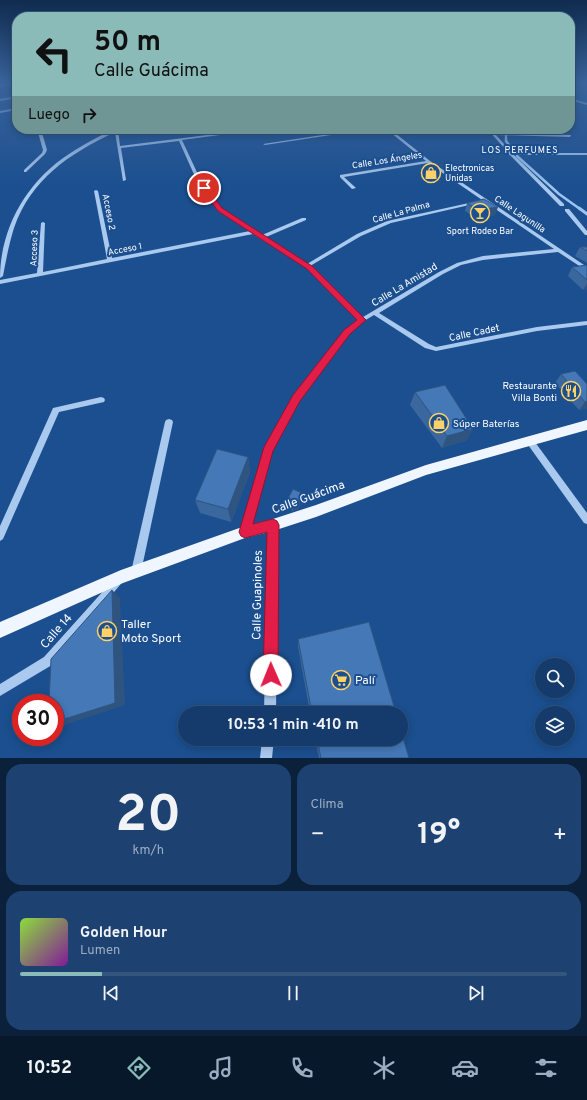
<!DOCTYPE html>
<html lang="es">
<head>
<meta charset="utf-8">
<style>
  body { margin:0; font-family:Overpass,sans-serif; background:#1d4271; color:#f1f3f6; height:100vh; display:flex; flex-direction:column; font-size:15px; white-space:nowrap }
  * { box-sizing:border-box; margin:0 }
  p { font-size:13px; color:#9dadc1 }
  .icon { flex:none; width:22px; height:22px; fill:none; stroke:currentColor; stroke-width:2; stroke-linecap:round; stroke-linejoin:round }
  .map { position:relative; height:758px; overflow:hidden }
  .side { display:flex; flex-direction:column; gap:6px; padding:6px; background:#0b203b; flex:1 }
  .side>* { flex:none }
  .hud { position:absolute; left:12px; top:12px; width:563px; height:122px; border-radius:16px; box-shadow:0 2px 10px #0003,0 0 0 1px #33557e; background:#8bbbb9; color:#111; overflow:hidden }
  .fabs { position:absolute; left:535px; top:658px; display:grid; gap:8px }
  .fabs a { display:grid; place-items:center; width:40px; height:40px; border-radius:50%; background:#143b6b; box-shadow:0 2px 10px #0003,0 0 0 1px #33557e; font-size:20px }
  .speed { position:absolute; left:12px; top:694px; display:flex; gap:8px; font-size:20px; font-weight:700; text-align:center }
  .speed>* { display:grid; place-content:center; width:52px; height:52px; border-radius:50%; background:#143b6b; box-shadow:0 2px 10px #0003,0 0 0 1px #33557e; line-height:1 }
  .speed .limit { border:6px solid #d22; background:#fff; color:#111 }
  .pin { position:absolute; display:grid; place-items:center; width:34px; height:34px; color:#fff; margin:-17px; border:2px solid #fff; border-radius:50%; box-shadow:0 1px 4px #0007 }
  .me { position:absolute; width:44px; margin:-22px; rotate:359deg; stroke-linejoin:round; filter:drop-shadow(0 0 3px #0008) }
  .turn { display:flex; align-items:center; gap:14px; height:84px; padding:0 16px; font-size:18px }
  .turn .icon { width:52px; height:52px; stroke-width:2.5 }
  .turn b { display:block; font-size:28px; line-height:34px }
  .then { display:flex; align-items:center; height:38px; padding:0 16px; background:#0003; gap:8px; font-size:15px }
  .big { font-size:30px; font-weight:700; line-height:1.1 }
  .side .widget { flex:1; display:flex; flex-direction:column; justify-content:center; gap:6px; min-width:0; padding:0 14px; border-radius:16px; background:#1d4271 }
  .side .dial { align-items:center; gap:0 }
  .dial b { font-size:52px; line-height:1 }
  .song { display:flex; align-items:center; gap:12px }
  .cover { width:48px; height:48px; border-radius:6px; background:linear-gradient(135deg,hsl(90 70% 55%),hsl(290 70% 35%)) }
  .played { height:4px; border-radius:2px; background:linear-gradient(90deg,#8bbbb9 15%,#33557e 15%) }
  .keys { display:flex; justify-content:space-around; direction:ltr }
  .heat { display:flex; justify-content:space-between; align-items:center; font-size:22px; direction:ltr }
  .side .tiles { flex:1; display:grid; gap:6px; grid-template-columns:1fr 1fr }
  .widget:last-child { grid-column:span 2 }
  .trip { position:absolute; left:178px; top:706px; width:230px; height:40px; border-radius:20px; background:#143b6b; box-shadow:0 2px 10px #0003,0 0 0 1px #33557e; font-weight:700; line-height:40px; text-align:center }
  .tab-bar { display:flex; height:64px; justify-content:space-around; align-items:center; background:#08182b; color:#9dadc1 }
  .tab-bar .icon { width:28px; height:28px }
  .tab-bar .current { color:#8bbbb9 }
  .tab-bar b { font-size:18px; color:#f1f3f6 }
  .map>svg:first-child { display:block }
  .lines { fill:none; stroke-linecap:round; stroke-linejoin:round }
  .stream-far2 { stroke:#9cc4f0; stroke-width:2 }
  .stream-far1 { stroke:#9cc4f0; stroke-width:2.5 }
  .stream { stroke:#9cc4f0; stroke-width:3 }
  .minor { fill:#a9c9ee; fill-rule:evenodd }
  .major { fill:#f0f6ff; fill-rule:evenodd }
  .wall { fill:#3a679d }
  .shaded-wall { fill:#305480 }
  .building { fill:#4478b7; stroke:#305480 }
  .route { fill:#e11d48; stroke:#92132f }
  .labels { text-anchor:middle; stroke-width:4; stroke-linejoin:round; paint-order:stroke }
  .far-neighbourhood-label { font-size:9px; letter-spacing:1px; fill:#fff; stroke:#1b4f8f }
  .far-street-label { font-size:9px; fill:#fff; stroke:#1b4f8f }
  .far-poi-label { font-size:9px; fill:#fff; stroke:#1b4f8f; text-anchor:start }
  .street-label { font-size:10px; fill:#fff; stroke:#1b4f8f }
  .poi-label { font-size:10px; fill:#fff; stroke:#1b4f8f; text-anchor:end }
  .near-street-label { font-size:12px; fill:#fff; stroke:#1b4f8f }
  .near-poi-label { font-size:12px; fill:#fff; stroke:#1b4f8f; text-anchor:start }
</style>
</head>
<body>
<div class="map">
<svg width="587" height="758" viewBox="0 0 587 758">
  <rect width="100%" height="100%" fill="#1b4f8f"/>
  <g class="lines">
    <g class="stream-far2">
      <path d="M0 86 14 82"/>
      <path d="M506 129V132"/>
      <path d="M506 135V138"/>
    </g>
    <g class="stream-far1">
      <path d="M506 137V141L514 152"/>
      <path d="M517 156 559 194 580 209"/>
    </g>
    <path class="stream" d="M579 208 587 214"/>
    <g class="minor">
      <path d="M17 96V98L0 101V99Z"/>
      <path d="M570 98 587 103V105L570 100Z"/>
      <path d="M17 108V110L0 113V111Z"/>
      <path d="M37 129H41L47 150 45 154 26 172H24V170L42 153 43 150Z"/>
      <path d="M114 129H118L120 146 255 129H265L182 140 201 181 222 209 262 235 302 218H306V220L266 237 307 264 357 234 387 221 478 201V203L391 223 361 236 310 266 363 317 439 272 457 263 483 256 554 249 428 163 344 177 356 188 352 189 340 177V175L426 161 386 129H390L430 161 587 267V271L558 252 483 260 461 265 443 274 379 313 429 344 436 347 537 327 587 321V325L537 331 436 351 425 348 374 315 364 321 349 334 300 400 272 451 248 535 245 537 242 535 240 532 265 448 294 396 345 330 358 320 305 267 253 234 0 284V280L37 273 41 223 43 222 45 223 43 272 107 259 94 191 96 190 98 191 112 258 250 231 218 211 197 181 179 141 121 148 126 180 123 181 115 132C69 154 31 179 14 228 9 244 6 260 3 276L0 278C0 228 27 181 69 154 78 148 88 142 98 137 103 134 110 132 114 129Z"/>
      <path d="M362 129H371L265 145 263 144Z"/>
      <path d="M487 129H491L494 133 571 135 570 137 496 135 512 153H587V155H514L564 204V206H560L510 155H509V153Z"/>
      <path d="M565 209H569L587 231V235H585L565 211Z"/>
      <path d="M101 397 104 398 105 400 104 402 59 412 3 539 0 541V526L53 408Z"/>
      <path d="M169 419 172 420 173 422 141 572 139 575 136 577 133 575 131 572 165 422 166 420Z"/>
      <path d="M529 437 532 438 587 513V524L584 523 526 442 525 440 526 438Z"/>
      <path d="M273 521 276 522 278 525 276 713H264L268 525 270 522Z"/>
      <path d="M117 577 120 579 122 582 120 585 52 665 0 696V684L44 657 114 579Z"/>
      <path d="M262 739H274L272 758H260Z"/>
    </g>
    <path class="major" d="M587 420V430L426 475 316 517 273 531 245 538 123 583 0 638V622L121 570 245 526 273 519 316 505 426 465Z"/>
  </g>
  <g class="wall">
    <path d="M467 203 495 215 476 218 465 211Z"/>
    <path d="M580 247H587V263L575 256Z"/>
    <path d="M587 265V289L583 290 568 276 572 267Z"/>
    <path d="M561 374 587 384V408L579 410 555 383Z"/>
    <path d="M415 392 467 440 442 448 410 405Z"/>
    <path d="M248 457 250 472 231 522 200 513 195 500Z"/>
    <path d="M304 498 298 509 293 511 285 507V504Z"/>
    <path d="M298 639 396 713H310L298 647Z"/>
    <path d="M315 739H401L409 758H319Z"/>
  </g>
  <g class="shaded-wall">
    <path d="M498 207 495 215 476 218 479 210Z"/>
    <path d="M587 283V289L583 290Z"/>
    <path d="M587 401V408L579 410 585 402Z"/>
    <path d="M473 429 467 440 442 448 447 436Z"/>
    <path d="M248 457 250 472 231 522 228 509Z"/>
    <path d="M304 494V498L298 509 293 511V508Z"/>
    <path d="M112 590 120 598 125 705 61 726 55 725V722Z"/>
  </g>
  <g class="building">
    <path d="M484 199 498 207 479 210 467 203Z"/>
    <path d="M580 247H587V251Z"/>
    <path d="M587 265V280L572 267Z"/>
    <path d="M575 371 587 384V401L585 402 561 374Z"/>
    <path d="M445 385 473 429 447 436 415 392Z"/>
    <path d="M217 449 248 457 228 509 195 500Z"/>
    <path d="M293 489 304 494 298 506 293 508 285 504Z"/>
    <path d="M112 590 115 703 55 722V703H49L51 659Z"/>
    <path d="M369 622 396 713H312L298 639Z"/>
    <path d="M401 731 409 758H321L317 739H401Z"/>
  </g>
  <linearGradient id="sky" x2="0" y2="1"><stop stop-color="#0f2b4f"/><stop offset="0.44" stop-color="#39639b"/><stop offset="1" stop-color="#39639b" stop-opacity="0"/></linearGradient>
  <rect width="587" height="188" fill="url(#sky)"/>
  <path class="route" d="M202 187H206L222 208 312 266 366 320 350 334 300 401 273 451 253 524 273 519 277 521 279 525 278 675 276 680 271 682 265 680 263 675 267 532 245 538 241 536 239 532 264 447 293 395 344 330 357 320 307 269 218 211 201 188Z"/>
  <defs>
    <symbol id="shop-ring" viewBox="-11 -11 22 22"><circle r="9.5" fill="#1b4f8f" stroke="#ffd166" stroke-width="1.5"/><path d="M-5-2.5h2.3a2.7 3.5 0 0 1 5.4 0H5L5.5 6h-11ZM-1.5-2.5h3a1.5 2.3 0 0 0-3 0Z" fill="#ffd166"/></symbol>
    <symbol id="bar-ring" viewBox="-11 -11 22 22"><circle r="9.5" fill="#1b4f8f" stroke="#ffd166" stroke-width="1.5"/><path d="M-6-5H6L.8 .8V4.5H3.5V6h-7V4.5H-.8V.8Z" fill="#ffd166"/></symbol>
    <symbol id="restaurant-ring" viewBox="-11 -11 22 22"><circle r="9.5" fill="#1b4f8f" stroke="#ffd166" stroke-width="1.5"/><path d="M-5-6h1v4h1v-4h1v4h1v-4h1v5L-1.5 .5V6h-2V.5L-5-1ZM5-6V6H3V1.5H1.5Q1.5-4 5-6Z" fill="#ffd166"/></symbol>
    <symbol id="supermarket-ring" viewBox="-11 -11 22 22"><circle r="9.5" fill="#1b4f8f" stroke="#ffd166" stroke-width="1.5"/><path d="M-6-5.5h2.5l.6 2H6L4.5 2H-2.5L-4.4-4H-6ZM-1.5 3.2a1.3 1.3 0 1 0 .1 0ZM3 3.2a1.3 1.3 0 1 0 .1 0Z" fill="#ffd166"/></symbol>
  </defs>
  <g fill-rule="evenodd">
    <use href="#shop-ring" x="420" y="162" width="22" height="22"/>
    <use href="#bar-ring" x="469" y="202" width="22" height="22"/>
    <use href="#restaurant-ring" x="560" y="380" width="22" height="22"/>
    <use href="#shop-ring" x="428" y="412" width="22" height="22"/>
    <use href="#shop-ring" x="96" y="620" width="22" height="22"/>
    <use href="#supermarket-ring" x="330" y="669" width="22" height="22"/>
  </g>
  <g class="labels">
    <g class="far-neighbourhood-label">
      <text x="520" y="153">LOS PERFUMES</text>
    </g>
    <g class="far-street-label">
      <text transform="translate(387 160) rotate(-9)" y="3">Calle Los Ángeles</text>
      <text transform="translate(109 212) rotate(79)" y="3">Acceso 2</text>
      <text transform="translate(401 212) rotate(-16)" y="3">Calle La Palma</text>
      <text transform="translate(520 214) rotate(34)" y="3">Calle Lagunilla</text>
      <text transform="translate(34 248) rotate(-88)" y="3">Acceso 3</text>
      <text transform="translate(125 249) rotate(-11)" y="3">Acceso 1</text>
    </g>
    <g class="far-poi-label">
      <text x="445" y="171">Electronicas<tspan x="445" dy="10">Unidas</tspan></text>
      <text x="480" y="234" text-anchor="middle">Sport Rodeo Bar</text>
    </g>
    <g class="street-label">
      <text transform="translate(404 284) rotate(-31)" y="4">Calle La Amistad</text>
      <text transform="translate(474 332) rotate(-12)" y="4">Calle Cadet</text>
    </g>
    <g class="poi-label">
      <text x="557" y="389">Restaurante<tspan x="557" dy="12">Villa Bonti</tspan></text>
      <text x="453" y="427" text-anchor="start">Súper Baterías</text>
    </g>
    <g class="near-street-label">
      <text transform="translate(308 497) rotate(-20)" y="4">Calle Guácima</text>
      <text transform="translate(257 595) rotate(-89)" y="4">Calle Guapinoles</text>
      <text transform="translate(56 631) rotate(-49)" y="4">Calle 14</text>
    </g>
    <g class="near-poi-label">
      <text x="121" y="628">Taller<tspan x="121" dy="14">Moto Sport</tspan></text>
      <text x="355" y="684">Palí</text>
    </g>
  </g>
</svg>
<div class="fabs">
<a><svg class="icon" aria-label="search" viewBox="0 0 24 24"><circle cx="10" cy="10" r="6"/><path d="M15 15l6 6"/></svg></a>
<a><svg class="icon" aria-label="layers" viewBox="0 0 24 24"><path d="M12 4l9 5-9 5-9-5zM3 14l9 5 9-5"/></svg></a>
</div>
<div class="speed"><div class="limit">30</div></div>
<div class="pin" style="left:204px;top:188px;background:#d93025"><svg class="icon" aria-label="arrive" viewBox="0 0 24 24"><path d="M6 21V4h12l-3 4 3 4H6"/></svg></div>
<svg class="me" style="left:271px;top:675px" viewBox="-20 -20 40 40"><circle r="19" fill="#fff"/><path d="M0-13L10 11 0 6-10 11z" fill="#e11d48"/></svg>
<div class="trip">10:53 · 1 min · 410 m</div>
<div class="hud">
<div class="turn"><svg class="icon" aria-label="left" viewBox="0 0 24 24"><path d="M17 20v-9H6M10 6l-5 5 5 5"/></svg><div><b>50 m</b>Calle Guácima</div></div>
<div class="then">Luego<svg class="icon" aria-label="right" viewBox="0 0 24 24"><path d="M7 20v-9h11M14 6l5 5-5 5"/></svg></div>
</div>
</div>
<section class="side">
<div class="tiles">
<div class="widget dial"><b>20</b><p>km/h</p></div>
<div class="widget"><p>Clima</p>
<div class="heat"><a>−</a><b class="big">19°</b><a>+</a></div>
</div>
<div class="widget">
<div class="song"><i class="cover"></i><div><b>Golden Hour</b><p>Lumen</p></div></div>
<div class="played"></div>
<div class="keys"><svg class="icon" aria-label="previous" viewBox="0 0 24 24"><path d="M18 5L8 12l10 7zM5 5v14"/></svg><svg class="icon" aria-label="pause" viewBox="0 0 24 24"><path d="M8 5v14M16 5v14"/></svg><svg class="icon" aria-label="next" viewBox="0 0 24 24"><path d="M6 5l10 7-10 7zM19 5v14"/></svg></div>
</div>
</div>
</section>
<nav class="tab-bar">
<b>10:52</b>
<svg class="icon current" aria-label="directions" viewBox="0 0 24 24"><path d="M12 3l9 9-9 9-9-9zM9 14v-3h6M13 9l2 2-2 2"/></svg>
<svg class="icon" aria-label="music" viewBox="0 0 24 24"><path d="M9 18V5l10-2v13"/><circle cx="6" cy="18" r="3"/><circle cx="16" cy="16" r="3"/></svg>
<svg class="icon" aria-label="phone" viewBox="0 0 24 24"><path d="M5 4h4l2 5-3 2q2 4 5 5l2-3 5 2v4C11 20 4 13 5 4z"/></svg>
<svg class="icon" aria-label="climate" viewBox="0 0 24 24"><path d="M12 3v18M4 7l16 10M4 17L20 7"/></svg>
<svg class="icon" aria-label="car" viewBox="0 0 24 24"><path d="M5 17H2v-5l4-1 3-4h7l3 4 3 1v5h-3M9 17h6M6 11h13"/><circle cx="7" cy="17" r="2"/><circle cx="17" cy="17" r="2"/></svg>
<svg class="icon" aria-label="filters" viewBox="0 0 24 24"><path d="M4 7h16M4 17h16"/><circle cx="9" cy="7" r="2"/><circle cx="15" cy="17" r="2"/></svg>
</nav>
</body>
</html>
